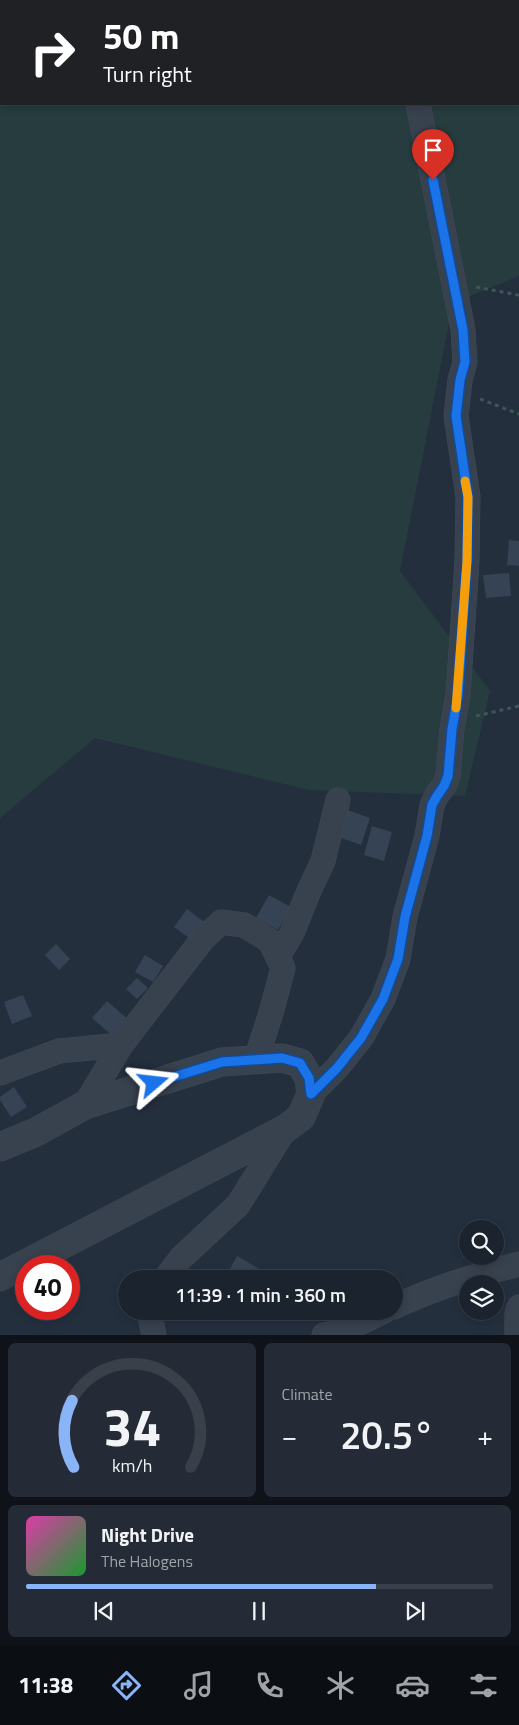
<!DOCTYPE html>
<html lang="en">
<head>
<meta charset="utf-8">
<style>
  body { margin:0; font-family:"Titillium Web",sans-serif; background:#242b36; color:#f1f3f6; height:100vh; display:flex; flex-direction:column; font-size:19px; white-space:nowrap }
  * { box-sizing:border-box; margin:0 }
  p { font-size:16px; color:#a0a4aa }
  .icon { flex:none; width:28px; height:28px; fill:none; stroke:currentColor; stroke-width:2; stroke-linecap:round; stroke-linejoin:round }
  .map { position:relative; height:1335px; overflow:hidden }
  .details { display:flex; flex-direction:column; gap:8px; padding:8px; background:#0f1319; flex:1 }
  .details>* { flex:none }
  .top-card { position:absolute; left:0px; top:0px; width:520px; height:105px; box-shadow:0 2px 8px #0003,0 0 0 1px #39404a; background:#202124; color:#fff; overflow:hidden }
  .fabs { position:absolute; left:459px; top:1220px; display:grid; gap:10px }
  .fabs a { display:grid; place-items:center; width:45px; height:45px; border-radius:50%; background:#1b232e; box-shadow:0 2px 8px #0003,0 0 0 1px #39404a; font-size:25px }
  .speed { position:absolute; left:15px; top:1255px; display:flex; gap:10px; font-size:25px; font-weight:700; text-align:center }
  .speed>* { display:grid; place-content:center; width:65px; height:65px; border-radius:50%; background:#1b232e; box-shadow:0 2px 8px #0003,0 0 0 1px #39404a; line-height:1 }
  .speed .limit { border:8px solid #d22; background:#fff; color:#111 }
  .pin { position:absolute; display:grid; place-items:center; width:42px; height:42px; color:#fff; margin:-51px -21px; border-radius:50% 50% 50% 0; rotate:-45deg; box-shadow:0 0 5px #0007 }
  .pin .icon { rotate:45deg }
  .me { position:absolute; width:55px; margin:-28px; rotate:73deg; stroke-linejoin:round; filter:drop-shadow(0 0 4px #0008) }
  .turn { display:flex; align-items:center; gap:18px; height:105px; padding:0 20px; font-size:22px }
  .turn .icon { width:65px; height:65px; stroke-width:2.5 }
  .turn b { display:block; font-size:35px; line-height:42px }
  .big { font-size:38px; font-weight:600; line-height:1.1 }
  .details .card { flex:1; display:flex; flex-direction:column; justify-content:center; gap:8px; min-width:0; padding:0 18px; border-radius:8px; background:#242b36 }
  .details .dial { align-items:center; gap:0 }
  .dial svg { height:130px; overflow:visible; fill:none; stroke:#39404a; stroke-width:7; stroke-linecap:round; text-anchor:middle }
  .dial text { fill:#f1f3f6; stroke:none }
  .song { display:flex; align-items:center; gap:15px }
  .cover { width:60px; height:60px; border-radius:8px; background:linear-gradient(135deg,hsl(320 70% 55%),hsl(130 70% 35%)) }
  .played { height:5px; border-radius:2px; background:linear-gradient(90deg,#8ab4f8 75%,#39404a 75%) }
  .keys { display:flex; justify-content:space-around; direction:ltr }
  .heat { display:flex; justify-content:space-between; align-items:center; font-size:28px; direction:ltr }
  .details .tiles { flex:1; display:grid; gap:8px; grid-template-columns:1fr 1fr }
  .card:last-child { grid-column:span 2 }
  .trip { position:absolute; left:118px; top:1270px; width:285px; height:50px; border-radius:25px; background:#1b232e; box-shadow:0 2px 8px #0003,0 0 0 1px #39404a; font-weight:600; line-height:50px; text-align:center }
  .dock { display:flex; height:80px; justify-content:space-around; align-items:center; background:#0b0e12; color:#a0a4aa }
  .dock .icon { width:35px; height:35px }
  .dock .active { color:#8ab4f8 }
  .dock b { font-size:22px; color:#f1f3f6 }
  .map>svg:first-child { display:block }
  .green { fill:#263c3f }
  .building { fill:#364354 }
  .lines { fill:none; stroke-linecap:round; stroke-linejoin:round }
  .minor-casing { stroke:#414a57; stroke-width:25 }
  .tertiary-casing { stroke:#414a57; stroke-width:29 }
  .path { stroke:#3f5557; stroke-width:3; stroke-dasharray:4 4; stroke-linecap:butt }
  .minor { stroke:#38414e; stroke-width:24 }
  .tertiary { stroke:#38414e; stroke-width:28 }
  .route-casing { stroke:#114b97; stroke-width:12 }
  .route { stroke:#1a73e8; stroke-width:9 }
  .slow { stroke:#f59e0b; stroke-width:9 }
</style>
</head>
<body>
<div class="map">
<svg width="519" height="1335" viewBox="0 0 519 1335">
  <rect width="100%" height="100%" fill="#242f3e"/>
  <path class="green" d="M0 0H519V23V1H1V104L519 103V276L453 303 400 571 490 691 465 796 309 790 95 738 0 818Z"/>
  <g class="building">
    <path d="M509 540 519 541V566L507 565Z"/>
    <path d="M509 573 511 596 486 598 483 575Z"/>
    <path d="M345 809 370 818 361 845 336 836Z"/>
    <path d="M372 826 392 832 384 861 364 855Z"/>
    <path d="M269 895 291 907 278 930 256 918Z"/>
    <path d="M187 909 208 925 195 942 174 927Z"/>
    <path d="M56 944 70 959 59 970 45 955Z"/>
    <path d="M145 955 163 966 153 982 135 972Z"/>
    <path d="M137 978 148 988 137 999 126 989Z"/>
    <path d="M23 995 32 1016 12 1024 4 1002Z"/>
    <path d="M107 1001 130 1021 115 1038 92 1018Z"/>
    <path d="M14 1087 27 1107 11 1117 0 1100V1097Z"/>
    <path d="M237 1256 263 1271 259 1279H235L227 1274Z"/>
  </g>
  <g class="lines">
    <defs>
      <g id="minor">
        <path d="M390 0V1"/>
        <path d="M278 956 292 933 308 893 323 861 338 800"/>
        <path d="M0 1073 59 1051 121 1045"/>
        <path d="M311 1094 337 1068 361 1038 383 999 398 959 405 917 427 836 432 805 437 795 444 786 448 776 452 729 458 695 467 561 468 497 456 416 460 380 465 362 463 330 418 104"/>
        <path d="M85 1105 121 1045 202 940 221 922 244 925 270 941 283 968 271 1013 256 1059"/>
        <path d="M165 1279 181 1258 238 1205 285 1129"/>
        <path d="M394 1307C434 1288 476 1275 519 1264"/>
        <path d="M152 1311 150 1317 154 1335"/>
        <path d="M324 1335 344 1331 384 1311"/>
        <path d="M517 1335V1313L519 1307"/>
      </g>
      <path id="tertiary" d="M0 1147 36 1132 85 1105 222 1062 282 1058 300 1063 309 1078 311 1094 301 1117 285 1129 0 1277"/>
    </defs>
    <use href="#minor" class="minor-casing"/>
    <use href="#tertiary" class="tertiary-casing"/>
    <g class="path">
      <path d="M476 287 518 295 519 293"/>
      <path d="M480 399 519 414"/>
      <path d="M476 716 519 706"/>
    </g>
    <use href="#minor" class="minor"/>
    <use href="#tertiary" class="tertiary"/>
  </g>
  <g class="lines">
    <defs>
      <path id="route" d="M154 1083 222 1062 282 1058 300 1063 309 1078 311 1094 337 1068 361 1038 383 999 398 959 405 917 427 836 432 805 437 796 444 786 448 776 452 729 458 696 467 561 468 497 456 416 460 380 465 362 463 330 433 180"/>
    </defs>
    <use href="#route" class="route-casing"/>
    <use href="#route" class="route"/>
    <path class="slow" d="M456 708 467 561 468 497 465 481"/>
  </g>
</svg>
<div class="fabs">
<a><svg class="icon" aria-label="search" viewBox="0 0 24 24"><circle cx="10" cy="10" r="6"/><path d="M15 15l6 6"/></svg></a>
<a><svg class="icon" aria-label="layers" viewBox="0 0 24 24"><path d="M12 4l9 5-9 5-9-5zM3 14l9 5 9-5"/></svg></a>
</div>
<div class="speed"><div class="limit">40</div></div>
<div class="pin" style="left:433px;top:180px;background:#d93025"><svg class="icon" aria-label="arrive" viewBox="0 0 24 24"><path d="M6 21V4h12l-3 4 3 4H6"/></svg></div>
<svg class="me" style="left:154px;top:1083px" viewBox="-20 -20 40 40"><path d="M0-17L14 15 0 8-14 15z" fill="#1a73e8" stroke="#fff" stroke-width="4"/></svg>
<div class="trip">11:39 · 1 min · 360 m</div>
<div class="top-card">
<div class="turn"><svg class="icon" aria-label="right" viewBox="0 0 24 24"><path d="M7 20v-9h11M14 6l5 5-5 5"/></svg><div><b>50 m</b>Turn right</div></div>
</div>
</div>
<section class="details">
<div class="tiles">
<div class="card dial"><svg viewBox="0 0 100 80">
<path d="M14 69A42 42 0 1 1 86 69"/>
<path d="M14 69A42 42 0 0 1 13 28" stroke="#8ab4f8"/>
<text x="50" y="56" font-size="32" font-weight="700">34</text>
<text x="50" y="72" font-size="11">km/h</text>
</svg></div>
<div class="card"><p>Climate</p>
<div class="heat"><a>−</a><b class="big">20.5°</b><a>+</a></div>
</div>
<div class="card">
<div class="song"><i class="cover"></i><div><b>Night Drive</b><p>The Halogens</p></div></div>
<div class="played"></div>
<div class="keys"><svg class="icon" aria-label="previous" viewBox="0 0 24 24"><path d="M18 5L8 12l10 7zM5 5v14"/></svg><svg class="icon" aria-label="pause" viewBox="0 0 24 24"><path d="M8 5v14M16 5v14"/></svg><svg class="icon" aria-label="next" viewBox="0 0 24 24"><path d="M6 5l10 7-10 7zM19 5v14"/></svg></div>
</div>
</div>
</section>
<nav class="dock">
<b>11:38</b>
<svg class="icon active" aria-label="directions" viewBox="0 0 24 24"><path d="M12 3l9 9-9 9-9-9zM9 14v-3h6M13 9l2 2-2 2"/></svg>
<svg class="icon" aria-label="music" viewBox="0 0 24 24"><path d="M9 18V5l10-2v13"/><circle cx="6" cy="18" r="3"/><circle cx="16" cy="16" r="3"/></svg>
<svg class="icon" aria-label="phone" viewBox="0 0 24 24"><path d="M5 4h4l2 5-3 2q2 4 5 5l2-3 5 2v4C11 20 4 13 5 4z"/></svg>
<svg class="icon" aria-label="climate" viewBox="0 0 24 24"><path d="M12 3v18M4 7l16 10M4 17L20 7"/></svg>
<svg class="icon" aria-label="car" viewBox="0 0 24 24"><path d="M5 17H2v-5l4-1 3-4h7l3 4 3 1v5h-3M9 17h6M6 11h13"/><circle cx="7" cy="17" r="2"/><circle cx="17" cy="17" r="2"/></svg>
<svg class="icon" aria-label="filters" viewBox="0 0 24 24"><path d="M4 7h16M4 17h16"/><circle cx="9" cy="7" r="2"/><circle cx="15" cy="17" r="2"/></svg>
</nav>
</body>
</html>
